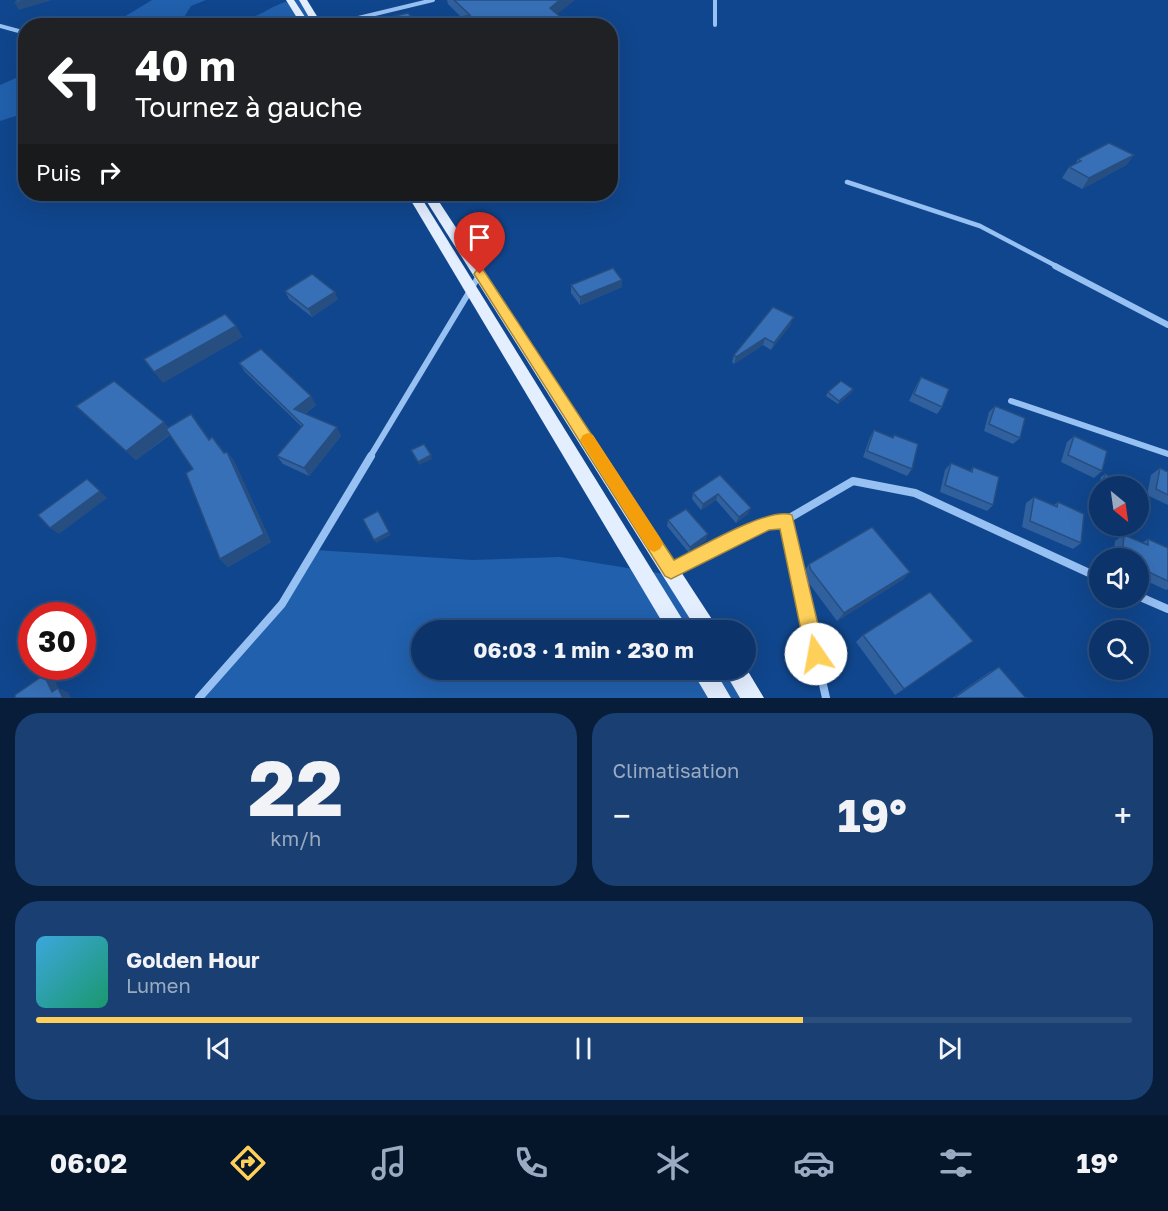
<!DOCTYPE html>
<html lang="fr">
<head>
<meta charset="utf-8">
<style>
  body { margin:0; font-family:"Golos Text",sans-serif; background:#1a3f72; color:#f1f3f6; height:100vh; display:flex; flex-direction:column; font-size:22px; white-space:nowrap }
  * { box-sizing:border-box; margin:0 }
  p { font-size:20px; color:#9aaac1 }
  .icon { flex:none; width:33px; height:33px; fill:none; stroke:currentColor; stroke-width:2; stroke-linecap:round; stroke-linejoin:round }
  .map { position:relative; height:698px; overflow:hidden }
  .side { display:flex; flex-direction:column; gap:15px; padding:15px; background:#071d3a; flex:1 }
  .side>* { flex:none }
  .guide { position:absolute; left:18px; top:18px; width:600px; height:183px; border-radius:24px; box-shadow:0 6px 24px #0002,0 0 0 2px #2c4f7e; background:#202124; color:#fff; overflow:hidden }
  .needle { width:39px; rotate:151deg }
  .controls { position:absolute; left:1089px; top:476px; display:grid; gap:12px }
  .controls a { display:grid; place-items:center; width:60px; height:60px; border-radius:50%; background:#0c346a; box-shadow:0 6px 24px #0002,0 0 0 2px #2c4f7e; font-size:30px }
  .speed { position:absolute; left:18px; top:602px; display:flex; gap:12px; font-size:30px; font-weight:700; text-align:center }
  .speed>* { display:grid; place-content:center; width:78px; height:78px; border-radius:50%; background:#0c346a; box-shadow:0 6px 24px #0002,0 0 0 2px #2c4f7e; line-height:1 }
  .speed .limit { border:9px solid #d22; background:#fff; color:#111 }
  .pin { position:absolute; display:grid; place-items:center; width:51px; height:51px; color:#fff; margin:-62px -26px; border-radius:50% 50% 50% 0; rotate:-45deg; box-shadow:0 0 6px #0007 }
  .pin .icon { rotate:45deg }
  .me { position:absolute; width:66px; margin:-33px; rotate:348deg; stroke-linejoin:round; filter:drop-shadow(0 0 4px #0008) }
  .turn { display:flex; align-items:center; gap:21px; height:126px; padding:0 18px; font-size:27px }
  .turn .icon { width:78px; height:78px; stroke-width:2.5 }
  .turn b { display:block; font-size:42px; line-height:51px }
  .then { display:flex; align-items:center; height:57px; padding:0 18px; background:#0003; gap:12px; font-size:22px }
  .big { font-size:45px; font-weight:700; line-height:1.1 }
  .side .widget { flex:1; display:flex; flex-direction:column; justify-content:center; gap:9px; min-width:0; padding:0 21px; border-radius:24px; background:#1a3f72 }
  .side .dial { align-items:center; gap:0 }
  .dial b { font-size:78px; line-height:1 }
  .song { display:flex; align-items:center; gap:18px }
  .cover { width:72px; height:72px; border-radius:9px; background:linear-gradient(135deg,hsl(200 70% 55%),hsl(160 70% 35%)) }
  .played { height:6px; border-radius:3px; background:linear-gradient(90deg,#ffd059 70%,#2c4f7e 70%) }
  .keys { display:flex; justify-content:space-around; direction:ltr }
  .heat { display:flex; justify-content:space-between; align-items:center; font-size:33px; direction:ltr }
  .side .tiles { flex:1; display:grid; gap:15px; grid-template-columns:1fr 1fr }
  .widget:last-child { grid-column:span 2 }
  .trip { position:absolute; left:411px; top:620px; width:345px; height:60px; border-radius:30px; background:#0c346a; box-shadow:0 6px 24px #0002,0 0 0 2px #2c4f7e; font-weight:700; line-height:60px; text-align:center }
  .dock { display:flex; height:96px; justify-content:space-around; align-items:center; background:#05152a; color:#9aaac1 }
  .dock .icon { width:42px; height:42px }
  .dock .active { color:#ffd059 }
  .dock b { font-size:27px; color:#f1f3f6 }
  .map>svg:first-child { display:block }
  .green { fill:#2160ad }
  .lines { fill:none; stroke-linecap:round; stroke-linejoin:round }
  .street-far3 { stroke:#97c0f3; stroke-width:4 }
  .street-far2 { stroke:#97c0f3; stroke-width:4.5 }
  .street-far1 { stroke:#97c0f3; stroke-width:6 }
  .street { stroke:#97c0f3; stroke-width:8 }
  .primary { fill:#e3eeff; fill-rule:evenodd }
  .wall { fill:#30609d }
  .shaded-wall { fill:#274e80 }
  .building { fill:#3870b7; stroke:#274e80; stroke-width:1.5 }
  .route { fill:#ffd059; stroke:#a6873a; stroke-width:1.5 }
  .slow { fill:#f59e0b }
</style>
</head>
<body>
<div class="map">
<svg width="1168" height="698" viewBox="0 0 1168 698">
  <rect width="100%" height="100%" fill="#10468d"/>
  <g class="green">
    <path d="M152 0H206L191 6 181 22C200 24 244 24 260 14 274 7 283 0 299 0L315 25 109 26Z"/>
    <path d="M25 74V113L0 121V85Z"/>
    <path d="M315 550 472 560 560 557 664 574 699 630H422V669H724L742 698H199L282 604Z"/>
  </g>
  <g class="lines">
    <g class="street-far3">
      <path d="M715 0V25"/>
      <path d="M0 26 26 33"/>
      <path d="M325 26 433 0"/>
    </g>
    <path class="street-far2" d="M847 182 980 226 1058 267"/>
    <g class="street-far1">
      <path d="M1055 266 1168 325"/>
      <path d="M1011 401 1168 454"/>
      <path d="M370 457 480 274"/>
    </g>
    <g class="street">
      <path d="M786 520 826 698"/>
      <path d="M672 570 767 523 786 520 853 481 915 493 1100 578"/>
      <path d="M1138 596 1168 609"/>
      <path d="M199 698 282 604 371 456"/>
    </g>
    <g class="primary">
      <path d="M286 0H294L311 26H302Z"/>
      <path d="M299 0H307L323 26H314Z"/>
      <path d="M407 194H419L689 630H667Z"/>
      <path d="M422 194H434L719 630H697Z"/>
      <path d="M746 668 764 698H740L723 669Z"/>
      <path d="M691 669H714L731 698H708Z"/>
    </g>
  </g>
  <g class="wall">
    <path d="M447 0H575L461 17 448 4Z"/>
    <path d="M1134 155 1126 165 1082 189 1062 178 1069 167 1075 164 1078 159Z"/>
    <path d="M622 280V287L580 305 571 293V285Z"/>
    <path d="M285 291 338 299 312 317 289 299Z"/>
    <path d="M791 324 771 350 763 345 734 364 732 362 734 355Z"/>
    <path d="M239 363 316 405 305 414 341 436 309 476 283 464 277 456 302 427 245 372Z"/>
    <path d="M921 377 942 407 937 414 909 401 917 384Z"/>
    <path d="M853 389 851 393 838 404 826 396 828 392Z"/>
    <path d="M76 406 168 427 198 424 209 439 220 446 224 453 227 452 234 461 271 542 228 567 220 559 193 469 170 435 136 460Z"/>
    <path d="M995 406 1020 438 1013 444 984 431 989 412Z"/>
    <path d="M874 430 892 438 894 435 912 469 907 476 863 457 870 437Z"/>
    <path d="M1074 436 1102 471 1094 478 1061 462 1067 442Z"/>
    <path d="M951 463 970 471 973 467 993 505 987 511 940 492 945 470Z"/>
    <path d="M1160 468 1168 472V505L1147 495 1151 475Z"/>
    <path d="M1105 474 1118 486H1100V494L1097 492 1101 477Z"/>
    <path d="M720 475 748 514 736 523 716 500 701 510 692 499 693 493Z"/>
    <path d="M1034 497 1054 505 1058 502 1081 543 1073 549 1022 527 1026 503Z"/>
    <path d="M668 520 706 540 689 553 667 526Z"/>
    <path d="M1124 535 1142 543 1148 539 1168 548V589L1166 590 1138 577V558H1113L1115 541Z"/>
    <path d="M809 564 910 572 902 580 837 621 805 578 804 572Z"/>
    <path d="M863 635 904 689 895 695 856 642Z"/>
    <path d="M999 667 1026 698H952L988 673Z"/>
  </g>
  <g class="shaded-wall">
    <path d="M27 0H52L19 10 15 3Z"/>
    <path d="M560 0H575L551 19 550 8Z"/>
    <path d="M564 20 565 26H540Z"/>
    <path d="M1134 155 1126 165 1082 189 1089 178Z"/>
    <path d="M622 280V287L580 305V297Z"/>
    <path d="M335 292 338 299 312 317 308 309Z"/>
    <path d="M794 317 791 324 771 350 774 343Z"/>
    <path d="M236 326 243 337 163 383 154 372Z"/>
    <path d="M765 338 763 345 734 364 736 357Z"/>
    <path d="M853 389 851 393 838 404 839 401Z"/>
    <path d="M311 396 316 405 299 418 294 409Z"/>
    <path d="M164 422 173 432 136 460 126 451Z"/>
    <path d="M337 427 341 436 309 476 304 468Z"/>
    <path d="M227 452 234 461 271 542 228 567 220 559Z"/>
    <path d="M431 455 432 459 419 465 418 462Z"/>
    <path d="M87 479 107 498 59 534 50 528Z"/>
    <path d="M718 494 716 500 701 510 703 504Z"/>
    <path d="M751 508 748 514 736 523 739 517Z"/>
    <path d="M389 532 391 535 376 543 374 540Z"/>
    <path d="M708 534 706 540 689 553 690 547Z"/>
    <path d="M910 572 902 580 837 621 844 613Z"/>
    <path d="M44 675 54 678 62 696 52 692Z"/>
    <path d="M58 688 68 692 71 698H63Z"/>
  </g>
  <g class="building">
    <path d="M17 0H27L15 3Z"/>
    <path d="M454 0H560L550 8 564 20 540 26H423L470 15Z"/>
    <path d="M408 13 419 26H392L386 18Z"/>
    <path d="M1109 143 1134 155 1089 178 1069 167 1081 161 1078 159Z"/>
    <path d="M613 268 622 280 580 297 571 285Z"/>
    <path d="M312 274 335 292 308 309 285 291Z"/>
    <path d="M773 307 794 317 774 343 765 338 736 357 734 355Z"/>
    <path d="M225 314 236 326 154 372 144 359Z"/>
    <path d="M261 349 311 396 294 409 337 427 304 468 277 456 303 425 239 363Z"/>
    <path d="M921 377 949 389 942 407 914 394Z"/>
    <path d="M114 381 164 422 126 451 76 406Z"/>
    <path d="M841 381 853 389 839 401 828 392Z"/>
    <path d="M995 406 1025 418 1020 438 989 424Z"/>
    <path d="M191 414 209 440 212 437 224 453 227 452 264 534 220 559 186 473 193 469 166 429Z"/>
    <path d="M874 430 893 438 894 435 918 444 912 469 867 451Z"/>
    <path d="M1074 436 1107 451 1102 471 1068 455Z"/>
    <path d="M424 444 431 455 418 462 411 450Z"/>
    <path d="M951 463 972 472 973 467 999 477 993 505 945 485Z"/>
    <path d="M1160 468 1168 472V495L1156 489Z"/>
    <path d="M1105 474 1119 481 1118 486H1102Z"/>
    <path d="M720 475 751 508 739 517 718 494 703 504 693 493Z"/>
    <path d="M87 479 100 491 50 528 38 515Z"/>
    <path d="M1034 497 1057 507 1058 502 1084 514 1081 543 1030 521Z"/>
    <path d="M686 509 708 534 690 547 668 520Z"/>
    <path d="M378 511 389 532 374 540 363 519Z"/>
    <path d="M872 527 910 572 844 613 811 570 809 564Z"/>
    <path d="M1124 535 1148 545V539L1168 548V581L1138 567V558H1122Z"/>
    <path d="M930 592 973 641 904 689 863 635Z"/>
    <path d="M999 667 1026 698H954Z"/>
    <path d="M44 675 52 692 58 688 63 698H15V695Z"/>
  </g>
  <path class="route" d="M480 269 484 271 674 560C699 548 769 506 792 515L825 654 822 660 816 663 809 660 806 654 780 529 769 530 671 579 665 576 476 277 474 274 476 271Z"/>
  <path class="slow" d="M588 433 593 435 660 538 663 544 660 549 654 552 648 549 583 444 580 440 583 435Z"/>
</svg>
<div class="controls">
<a><svg class="needle" viewBox="-14 -14 28 28"><path d="M0-13l5 13h-10z" fill="#e53935"/><path d="M0 13l5-13h-10z" fill="#9aaac1"/></svg></a>
<a><svg class="icon" aria-label="sound" viewBox="0 0 24 24"><path d="M4 9h4l5-4v14l-5-4H4zM17 9q2 3 0 6"/></svg></a>
<a><svg class="icon" aria-label="search" viewBox="0 0 24 24"><circle cx="10" cy="10" r="6"/><path d="M15 15l6 6"/></svg></a>
</div>
<div class="speed"><div class="limit">30</div></div>
<div class="pin" style="left:480px;top:274px;background:#d93025"><svg class="icon" aria-label="arrive" viewBox="0 0 24 24"><path d="M6 21V4h12l-3 4 3 4H6"/></svg></div>
<svg class="me" style="left:816px;top:654px" viewBox="-20 -20 40 40"><circle r="19" fill="#fff"/><path d="M0-13L10 11 0 6-10 11z" fill="#ffd059"/></svg>
<div class="trip">06:03 · 1 min · 230 m</div>
<div class="guide">
<div class="turn"><svg class="icon" aria-label="left" viewBox="0 0 24 24"><path d="M17 20v-9H6M10 6l-5 5 5 5"/></svg><div><b>40 m</b>Tournez à gauche</div></div>
<div class="then">Puis<svg class="icon" aria-label="right" viewBox="0 0 24 24"><path d="M7 20v-9h11M14 6l5 5-5 5"/></svg></div>
</div>
</div>
<section class="side">
<div class="tiles">
<div class="widget dial"><b>22</b><p>km/h</p></div>
<div class="widget"><p>Climatisation</p>
<div class="heat"><a>−</a><b class="big">19°</b><a>+</a></div>
</div>
<div class="widget">
<div class="song"><i class="cover"></i><div><b>Golden Hour</b><p>Lumen</p></div></div>
<div class="played"></div>
<div class="keys"><svg class="icon" aria-label="previous" viewBox="0 0 24 24"><path d="M18 5L8 12l10 7zM5 5v14"/></svg><svg class="icon" aria-label="pause" viewBox="0 0 24 24"><path d="M8 5v14M16 5v14"/></svg><svg class="icon" aria-label="next" viewBox="0 0 24 24"><path d="M6 5l10 7-10 7zM19 5v14"/></svg></div>
</div>
</div>
</section>
<nav class="dock">
<b>06:02</b>
<svg class="icon active" aria-label="directions" viewBox="0 0 24 24"><path d="M12 3l9 9-9 9-9-9zM9 14v-3h6M13 9l2 2-2 2"/></svg>
<svg class="icon" aria-label="music" viewBox="0 0 24 24"><path d="M9 18V5l10-2v13"/><circle cx="6" cy="18" r="3"/><circle cx="16" cy="16" r="3"/></svg>
<svg class="icon" aria-label="phone" viewBox="0 0 24 24"><path d="M5 4h4l2 5-3 2q2 4 5 5l2-3 5 2v4C11 20 4 13 5 4z"/></svg>
<svg class="icon" aria-label="climate" viewBox="0 0 24 24"><path d="M12 3v18M4 7l16 10M4 17L20 7"/></svg>
<svg class="icon" aria-label="car" viewBox="0 0 24 24"><path d="M5 17H2v-5l4-1 3-4h7l3 4 3 1v5h-3M9 17h6M6 11h13"/><circle cx="7" cy="17" r="2"/><circle cx="17" cy="17" r="2"/></svg>
<svg class="icon" aria-label="filters" viewBox="0 0 24 24"><path d="M4 7h16M4 17h16"/><circle cx="9" cy="7" r="2"/><circle cx="15" cy="17" r="2"/></svg>
<b>19°</b>
</nav>
</body>
</html>
